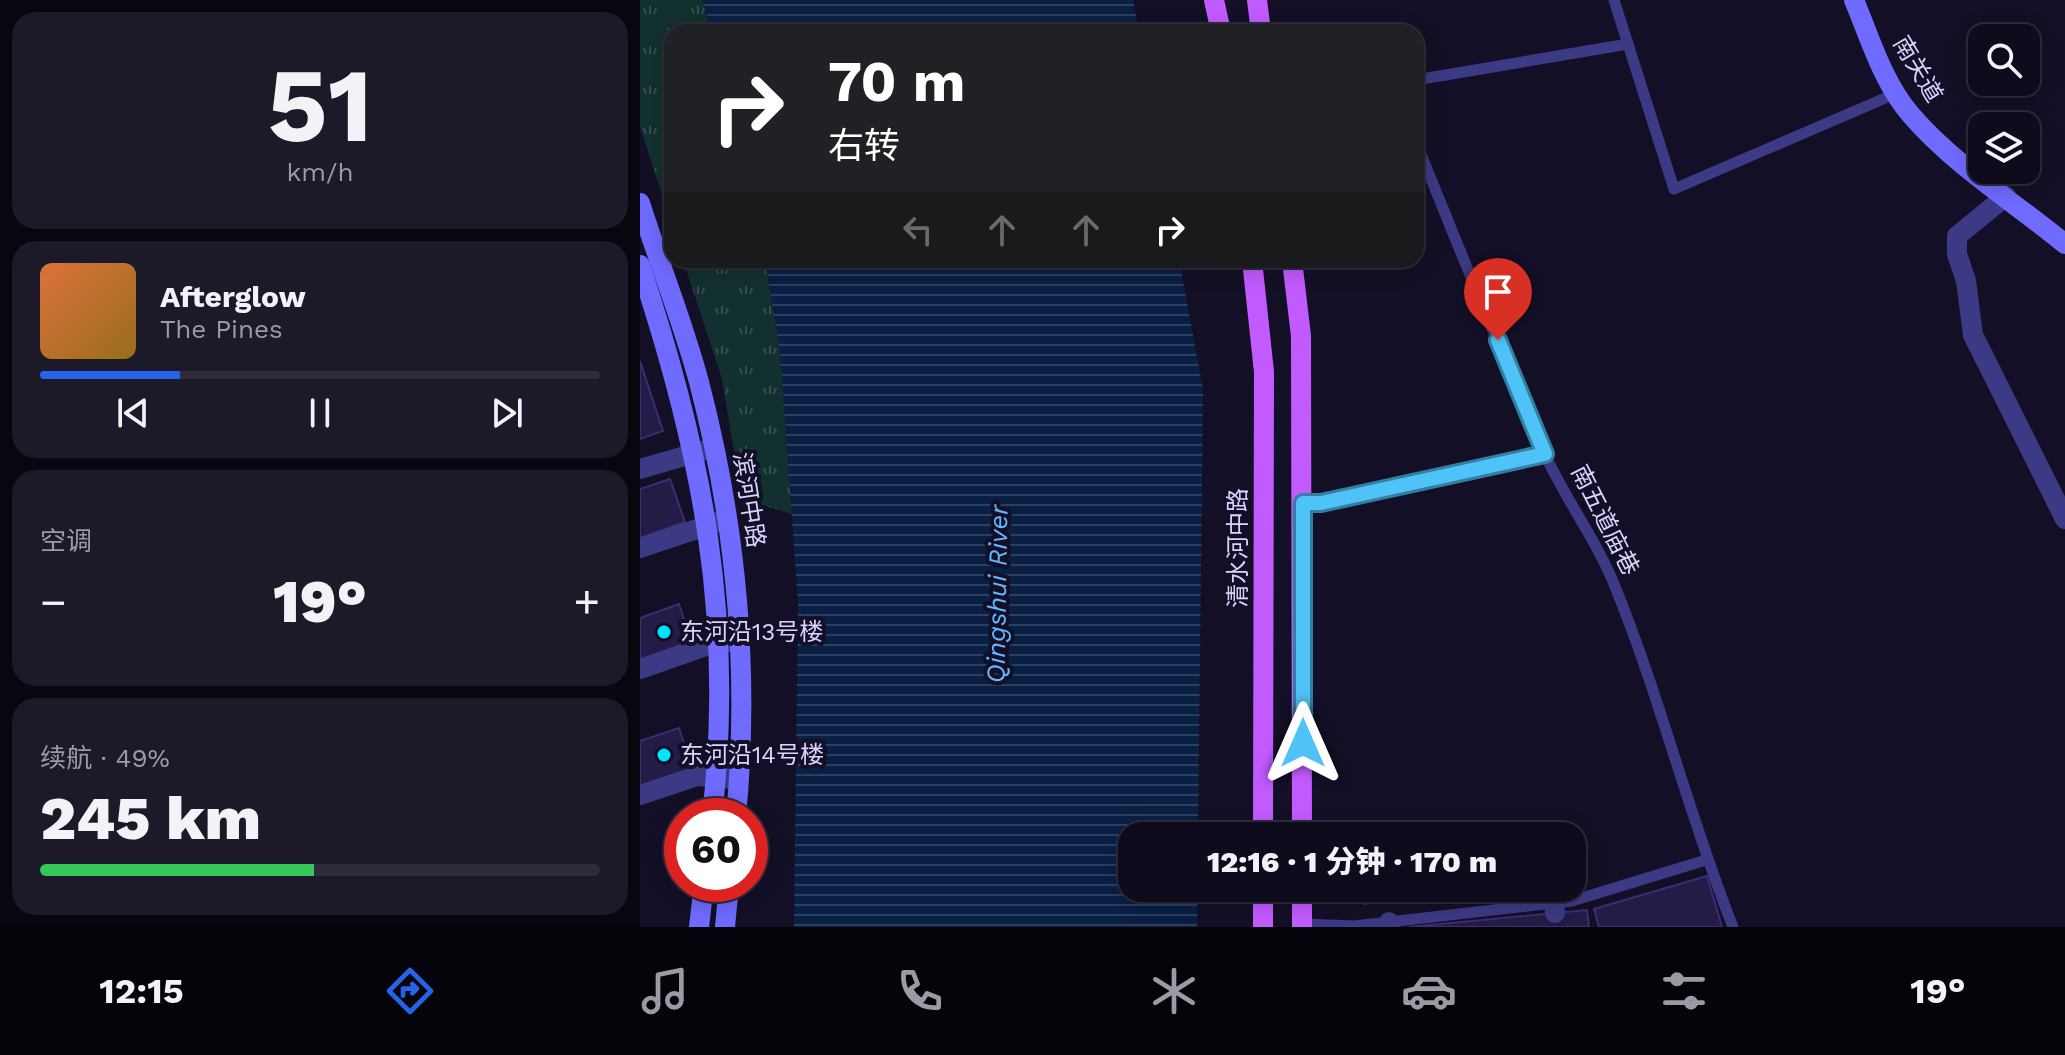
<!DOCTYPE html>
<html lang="zh">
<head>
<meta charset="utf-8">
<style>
  body { margin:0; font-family:"Work Sans","Noto Sans SC",sans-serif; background:#1c1929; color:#f1f3f6; height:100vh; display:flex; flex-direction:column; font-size:30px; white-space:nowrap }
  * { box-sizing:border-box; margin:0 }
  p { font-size:26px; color:#9b9ba3 }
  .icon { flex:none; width:44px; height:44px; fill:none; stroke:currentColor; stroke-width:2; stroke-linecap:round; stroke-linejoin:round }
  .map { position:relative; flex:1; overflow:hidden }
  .drawer { display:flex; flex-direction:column; gap:12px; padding:12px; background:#08060f; width:640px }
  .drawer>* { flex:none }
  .guide { position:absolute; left:24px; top:24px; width:760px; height:244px; border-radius:24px; box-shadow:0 4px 20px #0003,0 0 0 2px #2e2b3b; background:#202124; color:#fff; overflow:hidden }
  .controls { position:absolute; left:1328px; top:24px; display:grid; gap:16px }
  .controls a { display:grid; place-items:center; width:72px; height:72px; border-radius:16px; background:#0e0b1c; box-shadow:0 4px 20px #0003,0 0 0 2px #2e2b3b; font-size:40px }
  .speed { position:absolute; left:24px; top:798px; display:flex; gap:16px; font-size:40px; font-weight:700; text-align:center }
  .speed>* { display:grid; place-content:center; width:104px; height:104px; border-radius:50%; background:#0e0b1c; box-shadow:0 4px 20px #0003,0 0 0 2px #2e2b3b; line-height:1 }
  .speed .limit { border:12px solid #d22; background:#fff; color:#111 }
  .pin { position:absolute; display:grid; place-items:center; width:68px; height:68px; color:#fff; margin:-82px -34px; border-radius:50% 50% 50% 0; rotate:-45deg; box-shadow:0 0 8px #0007 }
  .pin .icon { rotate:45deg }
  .me { position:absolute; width:88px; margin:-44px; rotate:0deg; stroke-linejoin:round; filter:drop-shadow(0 0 6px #0008) }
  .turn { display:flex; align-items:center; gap:28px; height:168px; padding:0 32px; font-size:36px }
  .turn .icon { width:104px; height:104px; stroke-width:2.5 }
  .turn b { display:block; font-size:56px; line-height:68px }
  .lanes { display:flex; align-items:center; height:76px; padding:0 32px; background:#0003; justify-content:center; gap:40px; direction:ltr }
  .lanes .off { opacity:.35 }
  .big { font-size:60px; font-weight:800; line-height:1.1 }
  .drawer .tile { flex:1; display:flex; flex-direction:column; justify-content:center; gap:12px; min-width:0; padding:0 28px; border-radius:24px; background:#1c1929 }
  .drawer .dial { align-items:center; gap:0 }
  .dial b { font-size:104px; line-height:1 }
  .song { display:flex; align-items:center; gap:24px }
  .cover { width:96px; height:96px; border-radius:12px; background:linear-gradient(135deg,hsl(20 70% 55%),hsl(40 70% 35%)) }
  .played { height:8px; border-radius:4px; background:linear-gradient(90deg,#2563eb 25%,#2e2b3b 25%) }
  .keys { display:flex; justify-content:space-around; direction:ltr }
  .heat { display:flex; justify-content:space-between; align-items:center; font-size:44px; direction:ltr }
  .charge { height:12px; border-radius:6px; background:linear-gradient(90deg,#34c759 49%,#2e2b3b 0) }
  .trip { position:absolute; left:478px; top:822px; width:468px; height:80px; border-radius:24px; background:#0e0b1c; box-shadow:0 4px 20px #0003,0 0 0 2px #2e2b3b; font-weight:800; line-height:80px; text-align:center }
  .tab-bar { display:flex; height:128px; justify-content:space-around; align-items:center; background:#06040b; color:#9b9ba3 }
  .tab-bar .icon { width:56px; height:56px }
  .tab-bar .selected { color:#2563eb }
  .tab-bar b { font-size:36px; color:#f1f3f6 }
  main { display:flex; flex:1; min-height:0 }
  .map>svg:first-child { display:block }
  .park { fill:url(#park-tufts) }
  .water { fill:url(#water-rules) }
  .building { fill:#241b47; stroke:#3b2d73; stroke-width:2 }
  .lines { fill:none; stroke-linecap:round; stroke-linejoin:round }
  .lane { stroke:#3d3a85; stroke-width:11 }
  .street { stroke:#3d3a85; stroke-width:20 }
  .secondary { stroke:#6f6bff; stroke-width:20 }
  .primary { stroke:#c25bff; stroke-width:20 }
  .route-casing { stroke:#337fa1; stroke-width:20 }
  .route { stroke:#4fc3f7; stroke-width:14 }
  .poi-dot { fill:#00e5ff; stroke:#130f26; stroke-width:3 }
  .labels { text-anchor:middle; stroke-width:8; stroke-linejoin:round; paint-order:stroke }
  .street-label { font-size:24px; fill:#d9d4ff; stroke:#130f26 }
  .poi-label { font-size:24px; fill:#d9d4ff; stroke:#130f26; text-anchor:start }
  .water-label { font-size:26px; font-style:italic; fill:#62b6ff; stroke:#130f26 }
</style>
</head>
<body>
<main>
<section class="drawer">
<div class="tile dial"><b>51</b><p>km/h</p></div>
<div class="tile">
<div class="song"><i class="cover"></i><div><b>Afterglow</b><p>The Pines</p></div></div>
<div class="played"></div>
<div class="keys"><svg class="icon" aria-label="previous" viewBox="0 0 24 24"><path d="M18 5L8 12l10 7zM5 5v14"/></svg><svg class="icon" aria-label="pause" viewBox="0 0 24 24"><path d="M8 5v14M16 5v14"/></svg><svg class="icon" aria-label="next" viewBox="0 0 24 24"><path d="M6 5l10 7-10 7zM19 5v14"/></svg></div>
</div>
<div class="tile"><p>空调</p>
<div class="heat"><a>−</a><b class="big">19°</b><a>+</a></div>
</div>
<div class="tile"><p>续航 · 49%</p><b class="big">245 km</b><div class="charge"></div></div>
</section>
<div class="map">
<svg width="1425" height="927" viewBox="0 0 1425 927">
  <defs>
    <pattern id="park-tufts" width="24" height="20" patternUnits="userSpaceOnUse" patternTransform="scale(2)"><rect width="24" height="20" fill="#12302f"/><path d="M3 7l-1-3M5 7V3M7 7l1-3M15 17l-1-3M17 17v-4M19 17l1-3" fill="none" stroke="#344d4e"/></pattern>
    <pattern id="water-rules" width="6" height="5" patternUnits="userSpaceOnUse" patternTransform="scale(2)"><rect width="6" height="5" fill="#0a1f44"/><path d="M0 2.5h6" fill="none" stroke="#2d3f60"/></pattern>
  </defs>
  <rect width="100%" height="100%" fill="#130f26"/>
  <g class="park">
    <path d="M0 0H62L72 32H32V225L0 127Z"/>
    <path d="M43 260H125L140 350 152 514 102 499 82 379Z"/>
  </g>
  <g class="water">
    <path d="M62 0H493L499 32H72Z"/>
    <path d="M125 260H539L563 389 558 836H492V888H558L557 927H154L158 603 140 350Z"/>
  </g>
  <g class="building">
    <path d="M0 361 23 431 0 439Z"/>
    <path d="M30 479 45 522 0 538V489Z"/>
    <path d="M39 604 53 647 0 665V618Z"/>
    <path d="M39 728 53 770 0 787V741Z"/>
    <path d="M1067 876 1082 927H959L954 909Z"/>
    <path d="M722 888H751L752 901 724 904Z"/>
    <path d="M947 910 949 927H769L915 913Z"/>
  </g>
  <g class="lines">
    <g class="lane">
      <path d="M974 0 1034 189 1257 93"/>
      <path d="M776 80 988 44"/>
      <path d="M776 142C818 245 859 348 903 450 924 498 957 540 976 589 1021 700 1049 816 1093 927"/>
      <path d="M663 503H681L905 454"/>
      <path d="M662 924 714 926 932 901 1066 860"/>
    </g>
    <g class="street">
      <path d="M1366 196 1317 236V254L1326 281 1333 335 1425 519"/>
      <path d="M0 469 69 449"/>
      <path d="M0 548 87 519"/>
      <path d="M0 669 80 641 91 642"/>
      <path d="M0 795 57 776 93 779"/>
      <path d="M914 903 915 913"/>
      <path d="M749 927V922"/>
    </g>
    <g class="secondary">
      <path d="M1214 0C1230 38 1243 83 1271 115 1314 165 1374 202 1425 244"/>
      <path d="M0 203C19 263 43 322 59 382 96 524 110 670 96 816"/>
      <path d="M0 265C62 452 95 619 72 816"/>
      <path d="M59 927 64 884"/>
      <path d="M85 927 89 884"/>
    </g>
    <g class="primary">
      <path d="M574 0 581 32"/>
      <path d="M617 0 621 32"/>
      <path d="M612 260 624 372 623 836"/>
      <path d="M652 260 661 336 662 836"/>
      <path d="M623 888V927"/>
      <path d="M662 927V888"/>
    </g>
  </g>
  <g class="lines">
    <defs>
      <path id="route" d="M663 743V503H681L905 454 858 340"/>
    </defs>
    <use href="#route" class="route-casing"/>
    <use href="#route" class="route"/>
  </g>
  <g class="poi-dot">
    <circle cx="24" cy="632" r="8"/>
    <circle cx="24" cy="755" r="8"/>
  </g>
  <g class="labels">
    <g class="street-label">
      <text transform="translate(1278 69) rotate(59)" y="8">南关道</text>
      <text transform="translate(109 500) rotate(81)" y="8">滨河中路</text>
      <text transform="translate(965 520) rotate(63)" y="8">南五道庙巷</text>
      <text transform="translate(598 548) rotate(-90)" y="8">清水河中路</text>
    </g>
    <g class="poi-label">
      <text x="40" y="640">东河沿13号楼</text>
      <text x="40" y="763">东河沿14号楼</text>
    </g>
    <g class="water-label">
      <text transform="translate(357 594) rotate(-89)" y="9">Qingshui River</text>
    </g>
  </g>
</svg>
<div class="controls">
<a><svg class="icon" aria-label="search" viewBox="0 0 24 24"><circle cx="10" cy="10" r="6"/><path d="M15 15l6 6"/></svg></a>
<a><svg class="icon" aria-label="layers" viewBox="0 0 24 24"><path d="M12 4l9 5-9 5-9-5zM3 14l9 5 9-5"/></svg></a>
</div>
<div class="speed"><div class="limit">60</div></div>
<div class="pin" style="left:858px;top:340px;background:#d93025"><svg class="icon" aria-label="arrive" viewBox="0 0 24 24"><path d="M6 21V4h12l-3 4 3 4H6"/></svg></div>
<svg class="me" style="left:663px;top:743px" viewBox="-20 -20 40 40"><path d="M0-17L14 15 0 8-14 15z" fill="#4fc3f7" stroke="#fff" stroke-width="4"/></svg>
<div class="trip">12:16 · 1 分钟 · 170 m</div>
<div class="guide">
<div class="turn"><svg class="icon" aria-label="right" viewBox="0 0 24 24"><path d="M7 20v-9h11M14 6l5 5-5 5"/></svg><div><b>70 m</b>右转</div></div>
<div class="lanes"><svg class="icon off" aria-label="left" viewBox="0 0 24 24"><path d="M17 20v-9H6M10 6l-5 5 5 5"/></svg><svg class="icon off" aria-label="ahead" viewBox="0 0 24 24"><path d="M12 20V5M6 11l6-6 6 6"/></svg><svg class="icon off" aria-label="ahead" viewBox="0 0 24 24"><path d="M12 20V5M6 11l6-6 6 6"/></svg><svg class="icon" aria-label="right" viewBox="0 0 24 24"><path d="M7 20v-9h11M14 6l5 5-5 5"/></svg></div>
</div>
</div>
</main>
<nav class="tab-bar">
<b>12:15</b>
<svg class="icon selected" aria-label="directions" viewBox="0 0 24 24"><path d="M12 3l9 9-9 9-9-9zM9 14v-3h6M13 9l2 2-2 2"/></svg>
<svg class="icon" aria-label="music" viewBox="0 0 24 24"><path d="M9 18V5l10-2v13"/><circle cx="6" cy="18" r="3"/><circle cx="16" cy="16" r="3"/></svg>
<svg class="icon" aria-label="phone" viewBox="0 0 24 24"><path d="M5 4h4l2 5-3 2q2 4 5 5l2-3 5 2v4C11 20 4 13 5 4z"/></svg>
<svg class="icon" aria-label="climate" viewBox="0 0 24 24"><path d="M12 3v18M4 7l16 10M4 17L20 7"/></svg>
<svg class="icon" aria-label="car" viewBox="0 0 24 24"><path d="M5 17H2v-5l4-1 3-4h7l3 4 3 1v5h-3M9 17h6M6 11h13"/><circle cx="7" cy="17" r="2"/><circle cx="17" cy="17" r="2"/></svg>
<svg class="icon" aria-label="filters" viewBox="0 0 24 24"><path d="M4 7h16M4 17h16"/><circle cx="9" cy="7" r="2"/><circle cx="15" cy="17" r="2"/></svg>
<b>19°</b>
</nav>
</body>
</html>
